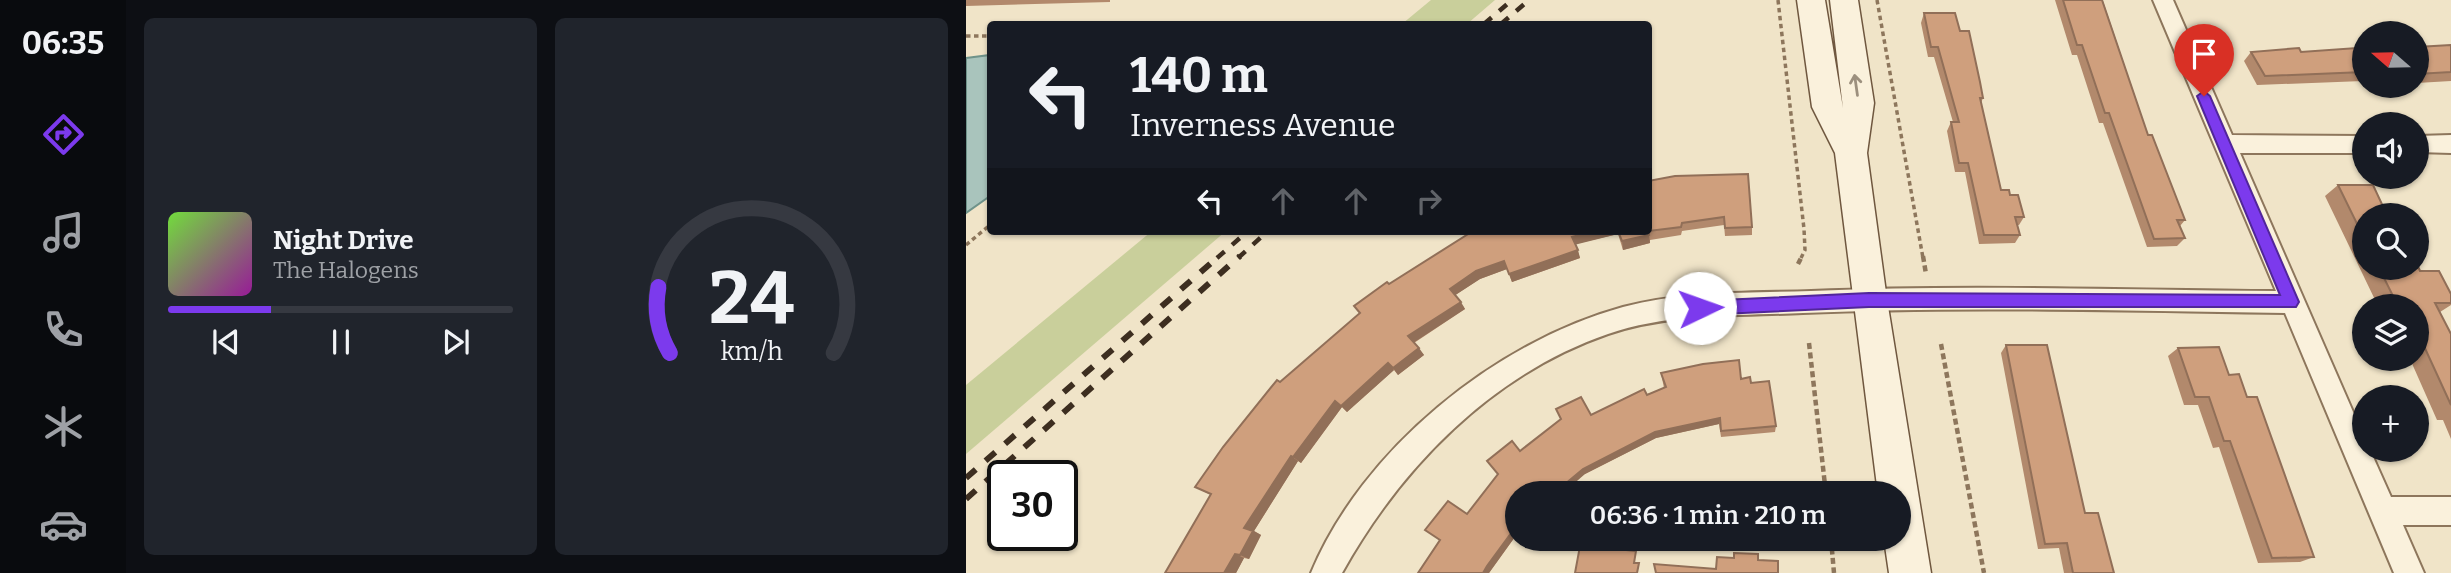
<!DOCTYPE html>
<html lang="en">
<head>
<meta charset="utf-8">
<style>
  body { margin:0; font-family:Bitter,serif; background:#20242c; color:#f1f3f6; height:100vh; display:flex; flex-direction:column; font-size:26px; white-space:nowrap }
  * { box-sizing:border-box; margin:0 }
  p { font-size:23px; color:#9ea1a6 }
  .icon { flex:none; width:38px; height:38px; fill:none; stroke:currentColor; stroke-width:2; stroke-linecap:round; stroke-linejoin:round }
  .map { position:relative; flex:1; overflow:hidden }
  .drawer { display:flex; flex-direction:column; gap:18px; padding:18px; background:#0d0f14; width:840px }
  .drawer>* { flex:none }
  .banner { position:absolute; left:21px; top:21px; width:665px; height:214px; border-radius:7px; box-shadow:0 2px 5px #0004; background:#171b24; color:#f1f3f6; overflow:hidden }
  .needle { width:46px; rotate:290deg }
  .fabs { position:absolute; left:1386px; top:21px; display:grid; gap:14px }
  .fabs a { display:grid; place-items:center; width:77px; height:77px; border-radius:50%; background:#171b24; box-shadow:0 2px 5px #0004; font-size:35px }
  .speed { position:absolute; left:21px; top:460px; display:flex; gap:14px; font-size:35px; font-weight:700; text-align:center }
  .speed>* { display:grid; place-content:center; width:91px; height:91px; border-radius:50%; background:#171b24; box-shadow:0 2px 5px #0004; line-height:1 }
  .speed .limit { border:4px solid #111; border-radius:10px; background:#fff; color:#111 }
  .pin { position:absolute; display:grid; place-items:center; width:60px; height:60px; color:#fff; margin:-72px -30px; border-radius:50% 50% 50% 0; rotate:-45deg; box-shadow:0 0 7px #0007 }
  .pin .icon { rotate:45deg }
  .me { position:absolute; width:77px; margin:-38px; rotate:87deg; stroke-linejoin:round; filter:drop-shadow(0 0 5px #0008) }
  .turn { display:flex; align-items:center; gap:24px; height:147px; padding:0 28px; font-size:32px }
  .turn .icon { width:91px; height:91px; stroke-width:2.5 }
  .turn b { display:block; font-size:49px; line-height:60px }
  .lanes { display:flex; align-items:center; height:66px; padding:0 28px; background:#0003; justify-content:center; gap:35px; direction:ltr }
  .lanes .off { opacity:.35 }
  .drawer .card { flex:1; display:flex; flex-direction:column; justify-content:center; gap:10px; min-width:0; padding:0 24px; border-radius:10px; background:#20242c }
  .drawer .dial { align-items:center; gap:0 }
  .dial svg { height:182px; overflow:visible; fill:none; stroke:#363941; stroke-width:7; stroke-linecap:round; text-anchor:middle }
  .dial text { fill:#f1f3f6; stroke:none }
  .song { display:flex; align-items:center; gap:21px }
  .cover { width:84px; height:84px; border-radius:10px; background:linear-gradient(135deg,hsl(100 70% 55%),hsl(300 70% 35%)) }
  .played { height:7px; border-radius:4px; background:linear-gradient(90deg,#7c3aed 30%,#363941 30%) }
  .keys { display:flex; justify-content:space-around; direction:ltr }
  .drawer .tiles { flex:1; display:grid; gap:18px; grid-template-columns:repeat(2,1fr) }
  .trip { position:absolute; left:539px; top:481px; width:406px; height:70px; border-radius:35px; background:#171b24; box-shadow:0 2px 5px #0004; font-weight:600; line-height:70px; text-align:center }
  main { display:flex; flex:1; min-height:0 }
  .menu { display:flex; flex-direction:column; width:126px; justify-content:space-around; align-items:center; background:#090b0e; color:#9ea1a6 }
  .menu .icon { width:49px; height:49px }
  .menu .selected { color:#7c3aed }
  .menu b { font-size:32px; color:#f1f3f6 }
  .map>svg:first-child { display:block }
  .green { fill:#c9cf9b }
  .water { fill:#a9c4bc; stroke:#6f938a; stroke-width:2 }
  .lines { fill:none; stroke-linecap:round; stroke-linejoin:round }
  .minor-casing { stroke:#8d765c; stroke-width:4 }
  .secondary-casing { stroke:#6f573f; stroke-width:3 }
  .path-far1 { stroke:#8d765c; stroke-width:3.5; stroke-dasharray:4.5 3.5; stroke-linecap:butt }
  .path { stroke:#8d765c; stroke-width:4.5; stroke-dasharray:6 3.5; stroke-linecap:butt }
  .minor { fill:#faf1dc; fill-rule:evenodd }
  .secondary { fill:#faf1dc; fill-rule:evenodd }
  .rail-far1 { stroke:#3d2e20; stroke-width:4.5; stroke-dasharray:10 10; stroke-linecap:butt }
  .rail { stroke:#3d2e20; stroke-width:6; stroke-dasharray:13 13; stroke-linecap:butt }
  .wall { fill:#b2896c }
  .shaded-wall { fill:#916f58 }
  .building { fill:#cf9f7d; stroke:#916f58; stroke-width:2 }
  .oneway { stroke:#9c907e }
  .route { fill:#7c3aed; stroke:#51269a; stroke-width:2 }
</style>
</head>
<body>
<main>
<nav class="menu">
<b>06:35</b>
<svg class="icon selected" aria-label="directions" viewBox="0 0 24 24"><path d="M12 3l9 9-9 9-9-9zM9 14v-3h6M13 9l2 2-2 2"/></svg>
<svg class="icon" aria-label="music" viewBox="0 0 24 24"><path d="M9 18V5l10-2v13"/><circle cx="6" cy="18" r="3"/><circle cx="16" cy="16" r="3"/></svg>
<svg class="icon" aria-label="phone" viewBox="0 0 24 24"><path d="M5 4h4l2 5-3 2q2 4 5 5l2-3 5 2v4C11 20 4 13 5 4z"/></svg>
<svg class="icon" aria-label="climate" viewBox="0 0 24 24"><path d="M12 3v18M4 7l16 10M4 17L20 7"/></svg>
<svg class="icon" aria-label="car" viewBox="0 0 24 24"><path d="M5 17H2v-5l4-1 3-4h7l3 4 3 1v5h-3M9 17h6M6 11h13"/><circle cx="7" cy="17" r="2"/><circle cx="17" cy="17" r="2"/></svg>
</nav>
<section class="drawer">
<div class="tiles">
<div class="card">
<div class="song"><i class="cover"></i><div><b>Night Drive</b><p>The Halogens</p></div></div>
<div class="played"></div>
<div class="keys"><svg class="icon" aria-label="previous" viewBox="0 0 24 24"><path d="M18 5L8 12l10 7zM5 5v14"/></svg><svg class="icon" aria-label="pause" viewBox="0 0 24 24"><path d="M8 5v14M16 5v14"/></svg><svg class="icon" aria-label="next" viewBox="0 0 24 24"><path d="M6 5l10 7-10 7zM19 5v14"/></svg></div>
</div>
<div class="card dial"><svg viewBox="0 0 100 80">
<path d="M14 69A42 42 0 1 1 86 69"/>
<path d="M14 69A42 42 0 0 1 9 40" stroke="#7c3aed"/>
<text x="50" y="56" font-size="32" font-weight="700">24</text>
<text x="50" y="72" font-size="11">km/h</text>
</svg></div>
</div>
</section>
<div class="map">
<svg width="1485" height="573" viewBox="0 0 1485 573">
  <rect width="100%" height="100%" fill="#f0e4c8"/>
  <g class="green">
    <path d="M465 0H529L501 24H436Z"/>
    <path d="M186 231H260L0 454V385Z"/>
  </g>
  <path class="water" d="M24 55V196L0 213V58Z"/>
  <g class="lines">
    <defs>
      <g id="minor">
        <path d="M1187 0H1207L1266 135 1398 136V153H1274L1398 437V450H1404L1425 497H1485V525H1437L1458 573H1428L1319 313C1158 311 997 306 837 313 773 316 703 313 642 334 526 374 435 467 376 573H345C396 450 529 342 657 307 717 291 783 293 845 291 1000 284 1155 290 1310 291Z"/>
        <path d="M1485 135V153L1451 152V136Z"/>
      </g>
      <path id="secondary" d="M831 0H859L877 108 864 0H892L908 103 901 153 921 300 965 573H923L918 539H933V494H912L869 153 846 107Z"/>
    </defs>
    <use href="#minor" class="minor-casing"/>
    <use href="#secondary" class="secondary-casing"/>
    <g class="path-far1">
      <path d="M812 0 838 229 839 250 835 258"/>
      <path d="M911 0 957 258"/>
      <path d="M0 36H24"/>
      <path d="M0 245 24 225"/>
    </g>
    <g class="path">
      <path d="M957 256 960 274"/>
      <path d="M832 264 836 256"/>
      <path d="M843 343 860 494"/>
      <path d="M975 344 1018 573"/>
      <path d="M865 539 868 573"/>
    </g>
    <use href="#minor" class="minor"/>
    <use href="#secondary" class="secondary"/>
    <g class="rail-far1">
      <path d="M518 24 546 0"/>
      <path d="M535 24 563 0"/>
      <path d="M251 258 282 231"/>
      <path d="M272 258 302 231"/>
    </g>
    <g class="rail">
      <path d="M0 478 253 256"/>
      <path d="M0 499 274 256"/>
    </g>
  </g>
  <g class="wall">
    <path d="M0 0H144V2L0 6Z"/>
    <path d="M1089 0H1137V1L1182 135 1219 220 1214 226 1219 238 1211 246 1181 247 1137 123H1133L1111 55H1106Z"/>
    <path d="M958 13 994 31 1017 98 1015 103 1035 190 1044 195 1058 217 1053 225H1051L1054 235 1049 243 1013 244 999 172H989L981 131 985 122H987L968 57H962L955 23Z"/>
    <path d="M1485 45V81L1451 83V47Z"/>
    <path d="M1285 52H1335L1398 59V80L1397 81 1291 85 1278 61Z"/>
    <path d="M682 181 786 227V235L759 236 758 225 716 231 715 235 684 240V243L657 250 652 234 609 244 614 258 546 282 541 269 514 279 489 295 499 309 448 343 458 355 432 375 428 370 381 412 376 407 335 463 332 461 288 531 295 535 283 559 278 558 270 573H199L245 495 229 487 314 382 394 313 388 306 423 284 507 231H682Z"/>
    <path d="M1372 185 1398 215V268H1451L1485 294V305L1474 312 1485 334V439L1477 420H1471L1444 359H1451V306H1412L1359 196Z"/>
    <path d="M1040 345 1119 513 1148 573H1098L1093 548 1072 549 1035 353Z"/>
    <path d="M1212 348 1263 375 1281 397 1348 557 1334 562 1292 563 1253 447 1247 448 1232 405H1218L1202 356Z"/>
    <path d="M695 373 775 379 785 383 810 426 809 432 755 437 753 424 690 438 619 474 551 494V534L523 573H452L554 451 625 415 698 388Z"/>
  </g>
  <g class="shaded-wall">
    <path d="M629 231H652V234L608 245 606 237Z"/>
    <path d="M683 235 684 243 657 250 656 241Z"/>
    <path d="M612 250 614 258 546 282 543 274Z"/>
    <path d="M538 261 541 269 514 279 488 296 484 289 510 271Z"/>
    <path d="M495 302 499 309 447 343 442 336Z"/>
    <path d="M453 348 458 355 432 375 427 368Z"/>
    <path d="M422 363 428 370 381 412 375 406Z"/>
    <path d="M369 401 376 407 335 463 327 457Z"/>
    <path d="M754 418 753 424 690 438 619 474 596 494H587L617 469 689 432Z"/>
    <path d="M325 456 332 461 288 531 295 535 283 559 274 555 278 528Z"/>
    <path d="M551 525V534L523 573H517L521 566Z"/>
    <path d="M269 554 278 558 270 573H258Z"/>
  </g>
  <g class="building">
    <path d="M1097 0H1136L1182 135H1186L1219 220H1211L1219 238 1188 239 1143 113H1139L1116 45H1111Z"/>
    <path d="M958 13H989L994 31H1003L1014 82 1017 98H1014L1035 190H1043L1044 195H1052L1058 217H1049L1054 235H1018L1002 163H993L985 122H993L972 47H965Z"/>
    <path d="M1485 45V72L1451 74V47Z"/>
    <path d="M1333 48 1335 52 1391 48 1398 59V72L1299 76 1285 52Z"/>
    <path d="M782 174 786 227 759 228 758 217 716 223 715 227 682 231 683 235 656 241 652 231H682V181L709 176Z"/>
    <path d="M1372 185H1407L1421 215H1398V238Z"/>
    <path d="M507 231H629L606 237 612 250 543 274 538 261 510 271 484 289 495 302 442 336 453 348 427 368 422 363 375 406 369 401 327 457 325 456 278 528 287 531 274 555 269 554 258 573H199L245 494 229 487 257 447 311 380 314 382 394 313 388 306 421 282 423 284Z"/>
    <path d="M1451 264 1454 271H1473L1485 294V303H1469L1485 334V405L1452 333H1451V306H1432L1413 268H1451Z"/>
    <path d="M1040 345H1081L1119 513H1132L1148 573H1107L1101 543 1079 544Z"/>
    <path d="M1253 347 1263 375 1273 374 1281 397H1291L1348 557 1306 558 1264 441H1258L1243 397H1229L1212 348Z"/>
    <path d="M773 360 775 379 784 377 785 383 803 381 810 426 755 431 754 418 689 432 617 469 587 494H551V525L521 566 517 573H452L474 540 459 530 482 501 501 514 532 474 521 461 546 441 554 451 595 419 590 409 615 397 625 415 678 389 681 395 700 387 695 373 737 364Z"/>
    <path d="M630 539 652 541 651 549 670 551 668 563H673L671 573H609L614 546 629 548Z"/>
    <path d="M768 553 792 554V560L812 561V573H690L688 564 750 569 751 557 768 558Z"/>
  </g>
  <defs><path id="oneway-shaft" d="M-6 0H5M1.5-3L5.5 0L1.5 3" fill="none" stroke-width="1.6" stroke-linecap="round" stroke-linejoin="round" transform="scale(1.75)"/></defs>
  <use class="oneway" href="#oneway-shaft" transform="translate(890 85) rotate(-98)"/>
  <path class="route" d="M1238 91 1244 96 1333 302 1330 307H903L734 315 726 308 734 301 903 293 1314 295 1231 96Z"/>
</svg>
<div class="fabs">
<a><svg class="needle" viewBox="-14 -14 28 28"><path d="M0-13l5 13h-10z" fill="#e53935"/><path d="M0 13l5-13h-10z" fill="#9ea1a6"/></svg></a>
<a><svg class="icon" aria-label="sound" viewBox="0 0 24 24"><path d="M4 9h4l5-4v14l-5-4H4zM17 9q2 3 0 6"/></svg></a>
<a><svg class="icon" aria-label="search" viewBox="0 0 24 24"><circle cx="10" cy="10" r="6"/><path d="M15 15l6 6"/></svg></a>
<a><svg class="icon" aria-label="layers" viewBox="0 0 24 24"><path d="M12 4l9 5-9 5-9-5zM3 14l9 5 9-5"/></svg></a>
<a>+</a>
</div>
<div class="speed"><div class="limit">30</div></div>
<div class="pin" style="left:1238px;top:96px;background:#d93025"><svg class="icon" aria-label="arrive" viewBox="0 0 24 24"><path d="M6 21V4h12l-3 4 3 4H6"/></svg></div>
<svg class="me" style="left:734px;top:308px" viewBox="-20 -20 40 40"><circle r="19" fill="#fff"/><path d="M0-13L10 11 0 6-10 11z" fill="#7c3aed"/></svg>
<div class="trip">06:36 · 1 min · 210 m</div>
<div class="banner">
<div class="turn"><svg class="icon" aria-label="left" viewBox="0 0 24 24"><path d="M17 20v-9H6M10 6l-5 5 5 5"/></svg><div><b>140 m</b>Inverness Avenue</div></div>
<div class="lanes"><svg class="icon" aria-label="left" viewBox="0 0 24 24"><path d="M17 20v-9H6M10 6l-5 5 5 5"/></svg><svg class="icon off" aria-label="ahead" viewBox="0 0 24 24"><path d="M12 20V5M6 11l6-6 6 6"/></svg><svg class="icon off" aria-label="ahead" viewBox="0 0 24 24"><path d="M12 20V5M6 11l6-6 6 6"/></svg><svg class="icon off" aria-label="right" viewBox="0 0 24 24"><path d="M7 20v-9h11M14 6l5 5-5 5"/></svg></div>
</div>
</div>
</main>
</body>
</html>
